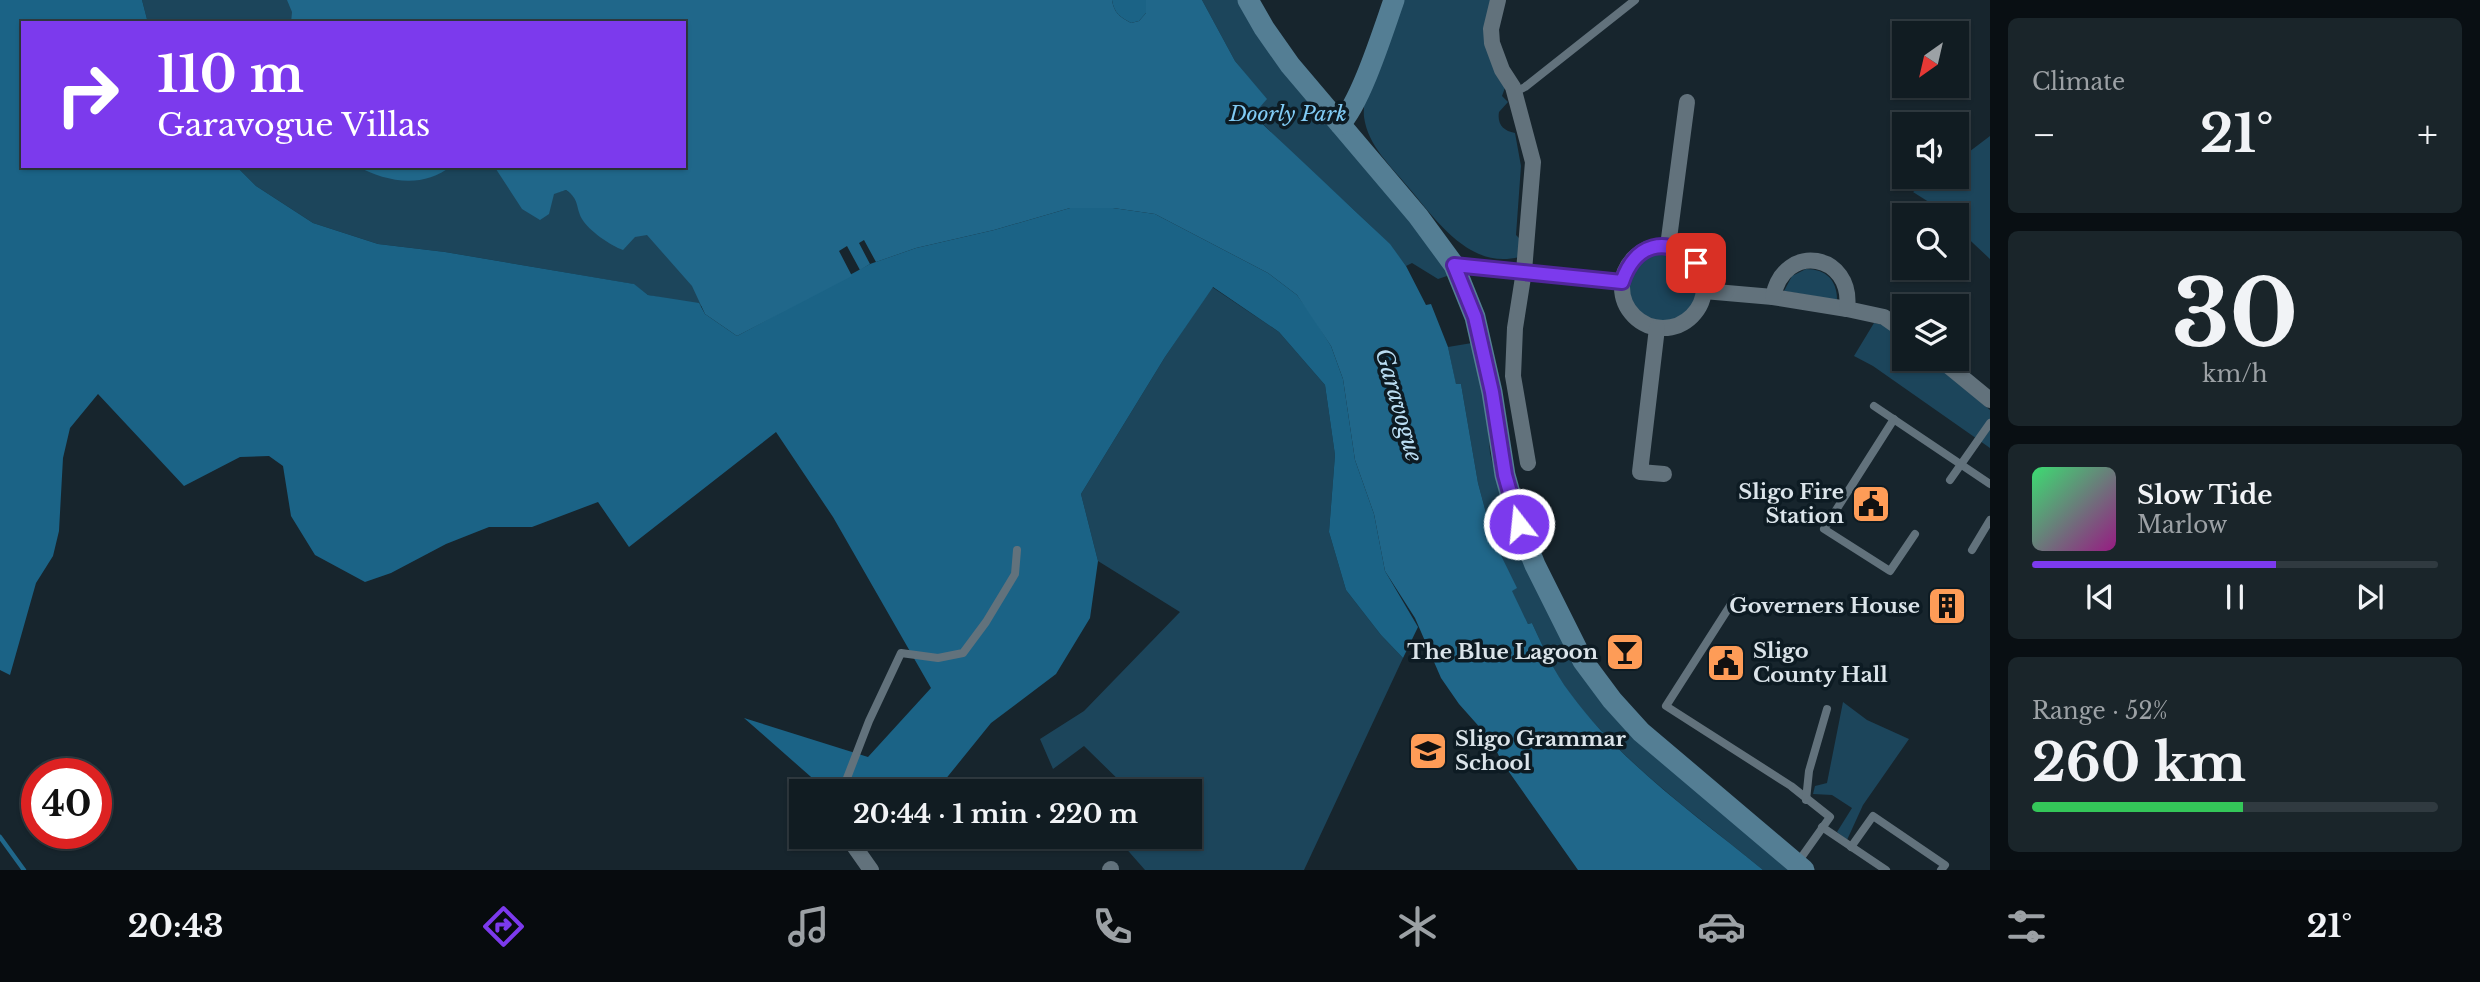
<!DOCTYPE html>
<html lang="en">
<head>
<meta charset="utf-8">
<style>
  body { margin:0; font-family:"Libre Baskerville",serif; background:#1a252a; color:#f1f3f6; height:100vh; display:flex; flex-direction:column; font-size:26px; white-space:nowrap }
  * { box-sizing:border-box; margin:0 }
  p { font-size:23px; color:#9ca1a5 }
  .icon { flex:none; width:38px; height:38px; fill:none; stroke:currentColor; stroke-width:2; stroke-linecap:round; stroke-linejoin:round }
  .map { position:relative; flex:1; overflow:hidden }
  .sheet { display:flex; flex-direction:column; gap:18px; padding:18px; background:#090f13; width:490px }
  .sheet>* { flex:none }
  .guide { position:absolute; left:21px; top:21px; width:665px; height:147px; border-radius:0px; box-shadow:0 2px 5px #0004,0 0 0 2px #303a40; background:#7c3aed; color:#fff; overflow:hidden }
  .needle { width:46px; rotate:214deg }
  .controls { position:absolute; left:1892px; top:21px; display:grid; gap:14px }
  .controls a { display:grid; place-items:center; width:77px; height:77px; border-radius:0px; background:#111c22; box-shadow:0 2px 5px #0004,0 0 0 2px #303a40; font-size:35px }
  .speed { position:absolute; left:21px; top:758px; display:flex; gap:14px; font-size:35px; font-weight:700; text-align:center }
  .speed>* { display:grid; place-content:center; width:91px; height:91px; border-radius:50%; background:#111c22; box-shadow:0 2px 5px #0004,0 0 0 2px #303a40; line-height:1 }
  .speed .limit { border:10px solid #d22; background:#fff; color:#111 }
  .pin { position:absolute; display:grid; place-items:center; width:60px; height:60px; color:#fff; margin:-30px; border-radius:14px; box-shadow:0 4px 10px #0006 }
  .me { position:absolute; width:77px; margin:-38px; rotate:344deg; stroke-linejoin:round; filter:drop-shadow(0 0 5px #0008) }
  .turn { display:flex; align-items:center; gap:24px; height:147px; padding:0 21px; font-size:32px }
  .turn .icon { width:91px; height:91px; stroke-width:2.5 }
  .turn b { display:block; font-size:49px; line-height:60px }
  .big { font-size:52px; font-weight:800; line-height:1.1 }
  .sheet .card { flex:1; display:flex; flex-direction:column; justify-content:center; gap:10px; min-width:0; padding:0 24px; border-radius:10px; background:#1a252a }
  .sheet .dial { align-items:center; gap:0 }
  .dial b { font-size:91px; line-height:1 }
  .song { display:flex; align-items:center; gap:21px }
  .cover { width:84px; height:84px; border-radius:10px; background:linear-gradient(135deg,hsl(140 70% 55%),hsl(310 70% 35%)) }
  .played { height:7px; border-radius:4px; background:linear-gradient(90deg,#7c3aed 60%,#303a40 60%) }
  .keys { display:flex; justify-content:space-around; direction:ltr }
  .heat { display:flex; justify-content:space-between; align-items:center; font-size:38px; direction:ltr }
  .charge { height:10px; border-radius:5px; background:linear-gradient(90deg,#34c759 52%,#303a40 0) }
  .trip { position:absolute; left:789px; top:779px; width:413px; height:70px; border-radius:0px; background:#111c22; box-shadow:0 2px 5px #0004,0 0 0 2px #303a40; font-weight:800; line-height:70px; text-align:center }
  .tab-bar { display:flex; height:112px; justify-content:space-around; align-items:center; background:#070b0e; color:#9ca1a5 }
  .tab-bar .icon { width:49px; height:49px }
  .tab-bar .current { color:#7c3aed }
  .tab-bar b { font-size:32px; color:#f1f3f6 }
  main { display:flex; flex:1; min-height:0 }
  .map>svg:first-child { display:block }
  .green { fill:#1c455b }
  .forest { fill:#1b6386 }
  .water { fill:#20678a }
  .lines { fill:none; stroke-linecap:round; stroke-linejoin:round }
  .stream { stroke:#20678a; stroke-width:4.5 }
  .lane { stroke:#62727c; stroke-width:8 }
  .street { stroke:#62727c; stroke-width:16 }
  .secondary { stroke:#547e94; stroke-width:21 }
  .route-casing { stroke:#51269a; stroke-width:18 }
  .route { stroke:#7c3aed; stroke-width:12 }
  .labels { text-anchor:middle; stroke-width:7; stroke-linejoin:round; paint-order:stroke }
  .park-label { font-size:21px; font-style:italic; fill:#81cbf4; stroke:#0d1b23 }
  .poi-label { font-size:21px; font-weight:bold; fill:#dbe4ea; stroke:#0d1b23; text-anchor:end }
  .water-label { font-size:23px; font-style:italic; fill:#baddf2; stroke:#0d1b23 }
</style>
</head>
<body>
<main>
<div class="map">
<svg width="1990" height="870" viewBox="0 0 1990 870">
  <rect width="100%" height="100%" fill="#17252d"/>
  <g class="green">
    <path d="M142 0H493L481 23H148Z"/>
    <path d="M1202 0H1240L1423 235 1450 275 1438 279 1412 263 1406 266C1384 236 1358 214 1331 189 1304 165 1279 140 1253 114L1266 99 1235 61Z"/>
    <path d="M1400 0H1492L1506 85 1502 96 1508 102 1499 112C1497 124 1503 131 1515 133L1521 166 1516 235 1522 241 1519 257C1470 270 1436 220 1409 188 1391 166 1368 146 1364 117 1361 89 1390 28 1400 0Z"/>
    <path d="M1990 136V259L1957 228 1956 215H1943L1932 204 1913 192 1935 177H1956L1957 161Z"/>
    <path d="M236 166H494C518 187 532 201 566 190L575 197 647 222 716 309 648 295 633 284 445 252 378 244 313 223 256 186Z"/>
    <circle cx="1663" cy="287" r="34"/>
    <path d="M1806 269C1826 269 1837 280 1837 300L1784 291 1792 276Z"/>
    <path d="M1212 287 1279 332 1325 385 1335 455 1329 532 1346 590 1381 635 1403 658 1304 870H1145L1123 845 1131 837 1190 836V791H1130L1084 746 1053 769 1040 739 1084 711 1180 612 1098 561 1081 494 1165 357Z"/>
    <path d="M1874 323 1884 325 1904 338V359H1930L1990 410V448L1873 366 1854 356Z"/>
    <path d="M1472 343 1486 404 1490 453 1497 483 1577 668 1790 870H1763C1696 815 1622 763 1570 694 1554 672 1543 647 1532 623L1528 624 1511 591 1516 588 1493 539 1478 483 1461 384 1456 385 1448 347Z"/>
    <path d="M1843 702 1867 720 1909 739 1863 805 1847 840 1837 832 1852 808 1832 795 1813 794 1815 786 1827 783Z"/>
  </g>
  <g class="forest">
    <path d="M0 0H142L148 23H23V166H236L256 186 313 223 378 244 445 252 634 284 648 295 699 303 705 314 737 336 870 264 916 248 994 230 1070 208H1113L1155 214 1268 273 1297 295 1311 314 1331 346 1343 379 1355 460 1374 514 1385 571 1418 627 1403 658 1381 635 1346 590 1329 532 1335 455 1325 385 1279 332 1213 287 1165 357 1081 494 1098 561 1090 618 1056 674 991 723 936 791H827L744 718 868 757 931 688 833 517 776 432 629 547 598 502 532 527H489L446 544 391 573 365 582 315 555 291 516 283 466 269 456 240 457 184 486 98 394 70 428 63 458 59 531 53 556 36 583 10 675 0 670Z"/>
    <path d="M1112 0H1146V13L1139 21 1131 23C1120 17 1114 13 1112 0Z"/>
  </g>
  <g class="water">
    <path d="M287 0H1112C1114 13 1120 17 1131 23L1139 21 1146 13V0H1202L1235 61 1267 99 1253 115 1390 244 1406 266 1426 305 1431 304 1448 347 1456 384H1461L1478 483 1493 539 1517 588 1512 591 1528 624 1532 623C1543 647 1554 672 1570 693 1621 763 1696 815 1763 870H1578L1502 762 1491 740 1459 704 1441 678 1415 618 1385 571 1374 514 1355 460 1343 379 1331 346 1297 295 1268 273 1155 214 1113 208H1070L994 230 916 248 876 262 864 240 859 243 870 264 860 270 847 246 839 251 852 276 737 336 705 314 692 286 647 235 635 237 623 250C611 246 588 230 582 219 575 206 580 200 566 190L554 194 549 214 540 220 522 209 494 166H684V23H291L292 12Z"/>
    <path d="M357 166H451C423 189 386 182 357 166Z"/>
  </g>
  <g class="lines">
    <path class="stream" d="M0 837 24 870"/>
    <g class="lane">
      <path d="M1513 93 1525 87 1635 0"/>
      <path d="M1874 406 1990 484"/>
      <path d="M1894 419 1824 529 1890 571 1915 534"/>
      <path d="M1950 480 1990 423"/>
      <path d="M1972 550 1990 520"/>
      <path d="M1735 598 1666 706 1791 786 1830 817 1798 862"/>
      <path d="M842 791 869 721 901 653 938 658 963 653 986 622 1015 574 1017 550"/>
      <path d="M1806 800 1809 771 1827 709"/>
      <path d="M1822 827 1886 870"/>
      <path d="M1851 847 1873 816 1945 865 1941 870"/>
    </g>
    <g class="street">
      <path d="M1498 0 1491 29 1492 43 1502 70 1513 87 1533 162 1524 271 1515 328 1513 376 1528 463"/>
      <path d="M1668 246 1687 102"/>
      <circle cx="1663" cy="287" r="41"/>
      <path d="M1454 265 1622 282"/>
      <path d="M1704 291 1773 297 1847 309 1884 317 1904 331"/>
      <path d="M1773 297C1784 241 1854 253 1847 309"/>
      <path d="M1657 328 1640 472 1664 474"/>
      <path d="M1940 359 1990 400"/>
      <path d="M847 836 871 870"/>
      <path d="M1110 870 1111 869"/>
    </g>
    <g class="secondary">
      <path d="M1248 0 1264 28 1290 65 1418 216 1454 265 1475 317 1492 392 1505 475 1519 525 1535 565 1583 661 1612 700 1641 732 1804 870"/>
      <path d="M1340 124C1361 102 1383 31 1394 0"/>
    </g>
  </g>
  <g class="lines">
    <defs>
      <path id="route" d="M1519 524 1505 475 1492 392 1475 317 1454 265 1622 282C1635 244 1666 234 1696 263"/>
    </defs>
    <use href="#route" class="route-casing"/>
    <use href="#route" class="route"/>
  </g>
  <defs>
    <symbol id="civic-square" viewBox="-11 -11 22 22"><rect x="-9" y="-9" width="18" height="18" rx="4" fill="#fe9c57" stroke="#0d1b23"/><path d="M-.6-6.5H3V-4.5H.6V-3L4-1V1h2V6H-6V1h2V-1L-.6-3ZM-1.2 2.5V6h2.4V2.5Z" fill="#111"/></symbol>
    <symbol id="building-square" viewBox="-11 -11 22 22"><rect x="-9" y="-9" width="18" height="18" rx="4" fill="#fe9c57" stroke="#0d1b23"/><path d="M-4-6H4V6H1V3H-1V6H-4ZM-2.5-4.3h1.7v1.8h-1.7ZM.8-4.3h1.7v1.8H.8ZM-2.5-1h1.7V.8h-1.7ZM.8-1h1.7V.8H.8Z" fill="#111"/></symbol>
    <symbol id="bar-square" viewBox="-11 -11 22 22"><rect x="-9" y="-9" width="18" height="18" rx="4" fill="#fe9c57" stroke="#0d1b23"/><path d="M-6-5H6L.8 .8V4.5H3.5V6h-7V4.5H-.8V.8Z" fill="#111"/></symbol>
    <symbol id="school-square" viewBox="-11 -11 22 22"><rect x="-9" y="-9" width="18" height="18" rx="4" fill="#fe9c57" stroke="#0d1b23"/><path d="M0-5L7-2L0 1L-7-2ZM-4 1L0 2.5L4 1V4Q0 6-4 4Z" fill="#111"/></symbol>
  </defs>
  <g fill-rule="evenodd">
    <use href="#civic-square" x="1849" y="482" width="44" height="44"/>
    <use href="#building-square" x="1925" y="584" width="44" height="44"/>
    <use href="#bar-square" x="1603" y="630" width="44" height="44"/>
    <use href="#civic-square" x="1704" y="641" width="44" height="44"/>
    <use href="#school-square" x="1406" y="729" width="44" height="44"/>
  </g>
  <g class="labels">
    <g class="park-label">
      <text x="1288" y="121">Doorly Park</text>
    </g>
    <g class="poi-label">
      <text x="1844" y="499">Sligo Fire<tspan x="1844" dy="24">Station</tspan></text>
      <text x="1920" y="613">Governers House</text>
      <text x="1753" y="658" text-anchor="start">Sligo<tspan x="1753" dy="24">County Hall</tspan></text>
      <text x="1598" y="659">The Blue Lagoon</text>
      <text x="1455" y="746" text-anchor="start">Sligo Grammar<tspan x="1455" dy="24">School</tspan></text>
    </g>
    <g class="water-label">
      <text transform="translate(1399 405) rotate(74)" y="8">Garavogue</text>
    </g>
  </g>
</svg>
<div class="controls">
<a><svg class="needle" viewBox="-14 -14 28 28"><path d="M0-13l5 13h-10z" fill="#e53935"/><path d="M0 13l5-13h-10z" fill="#9ca1a5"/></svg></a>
<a><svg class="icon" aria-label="sound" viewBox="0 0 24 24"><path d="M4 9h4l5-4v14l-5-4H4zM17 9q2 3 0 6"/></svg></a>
<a><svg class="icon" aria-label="search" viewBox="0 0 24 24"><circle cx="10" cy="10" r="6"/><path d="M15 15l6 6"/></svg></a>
<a><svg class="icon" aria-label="layers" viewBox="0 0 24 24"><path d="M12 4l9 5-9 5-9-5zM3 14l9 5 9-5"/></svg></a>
</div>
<div class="speed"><div class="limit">40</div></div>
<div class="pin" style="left:1696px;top:263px;background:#d93025"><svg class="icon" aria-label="arrive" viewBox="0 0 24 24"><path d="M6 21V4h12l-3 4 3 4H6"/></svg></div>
<svg class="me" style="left:1519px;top:524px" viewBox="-20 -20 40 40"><circle r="17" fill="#7c3aed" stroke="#fff" stroke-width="3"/><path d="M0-11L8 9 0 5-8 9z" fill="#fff"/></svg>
<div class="trip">20:44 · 1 min · 220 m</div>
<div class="guide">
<div class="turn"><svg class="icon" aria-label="right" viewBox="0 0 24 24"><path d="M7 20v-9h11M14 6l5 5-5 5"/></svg><div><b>110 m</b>Garavogue Villas</div></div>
</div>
</div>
<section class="sheet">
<div class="card"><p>Climate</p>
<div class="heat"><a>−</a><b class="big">21°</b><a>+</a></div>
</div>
<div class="card dial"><b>30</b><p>km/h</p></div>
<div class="card">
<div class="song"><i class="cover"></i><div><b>Slow Tide</b><p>Marlow</p></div></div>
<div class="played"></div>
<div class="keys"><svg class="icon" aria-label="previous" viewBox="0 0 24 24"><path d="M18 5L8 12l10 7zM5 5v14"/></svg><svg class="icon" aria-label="pause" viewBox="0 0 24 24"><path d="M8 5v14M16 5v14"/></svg><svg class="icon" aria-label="next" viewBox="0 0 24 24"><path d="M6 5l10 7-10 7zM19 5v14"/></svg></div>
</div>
<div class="card"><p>Range · 52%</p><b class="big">260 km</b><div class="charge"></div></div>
</section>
</main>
<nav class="tab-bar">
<b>20:43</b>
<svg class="icon current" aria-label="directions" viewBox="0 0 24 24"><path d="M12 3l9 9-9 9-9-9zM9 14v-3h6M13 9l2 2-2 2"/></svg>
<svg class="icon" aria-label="music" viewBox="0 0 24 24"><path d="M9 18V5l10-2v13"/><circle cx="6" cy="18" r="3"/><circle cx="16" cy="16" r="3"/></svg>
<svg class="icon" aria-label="phone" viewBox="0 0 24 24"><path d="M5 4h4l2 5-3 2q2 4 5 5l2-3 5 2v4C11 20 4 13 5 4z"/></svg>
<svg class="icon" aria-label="climate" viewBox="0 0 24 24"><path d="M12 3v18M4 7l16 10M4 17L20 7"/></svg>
<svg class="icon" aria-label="car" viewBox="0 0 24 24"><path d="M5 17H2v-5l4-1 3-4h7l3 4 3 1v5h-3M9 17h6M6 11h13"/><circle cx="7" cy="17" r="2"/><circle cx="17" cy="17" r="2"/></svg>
<svg class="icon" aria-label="filters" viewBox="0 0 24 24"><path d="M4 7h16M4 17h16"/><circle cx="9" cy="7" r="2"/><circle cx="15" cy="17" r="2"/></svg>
<b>21°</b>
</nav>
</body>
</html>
